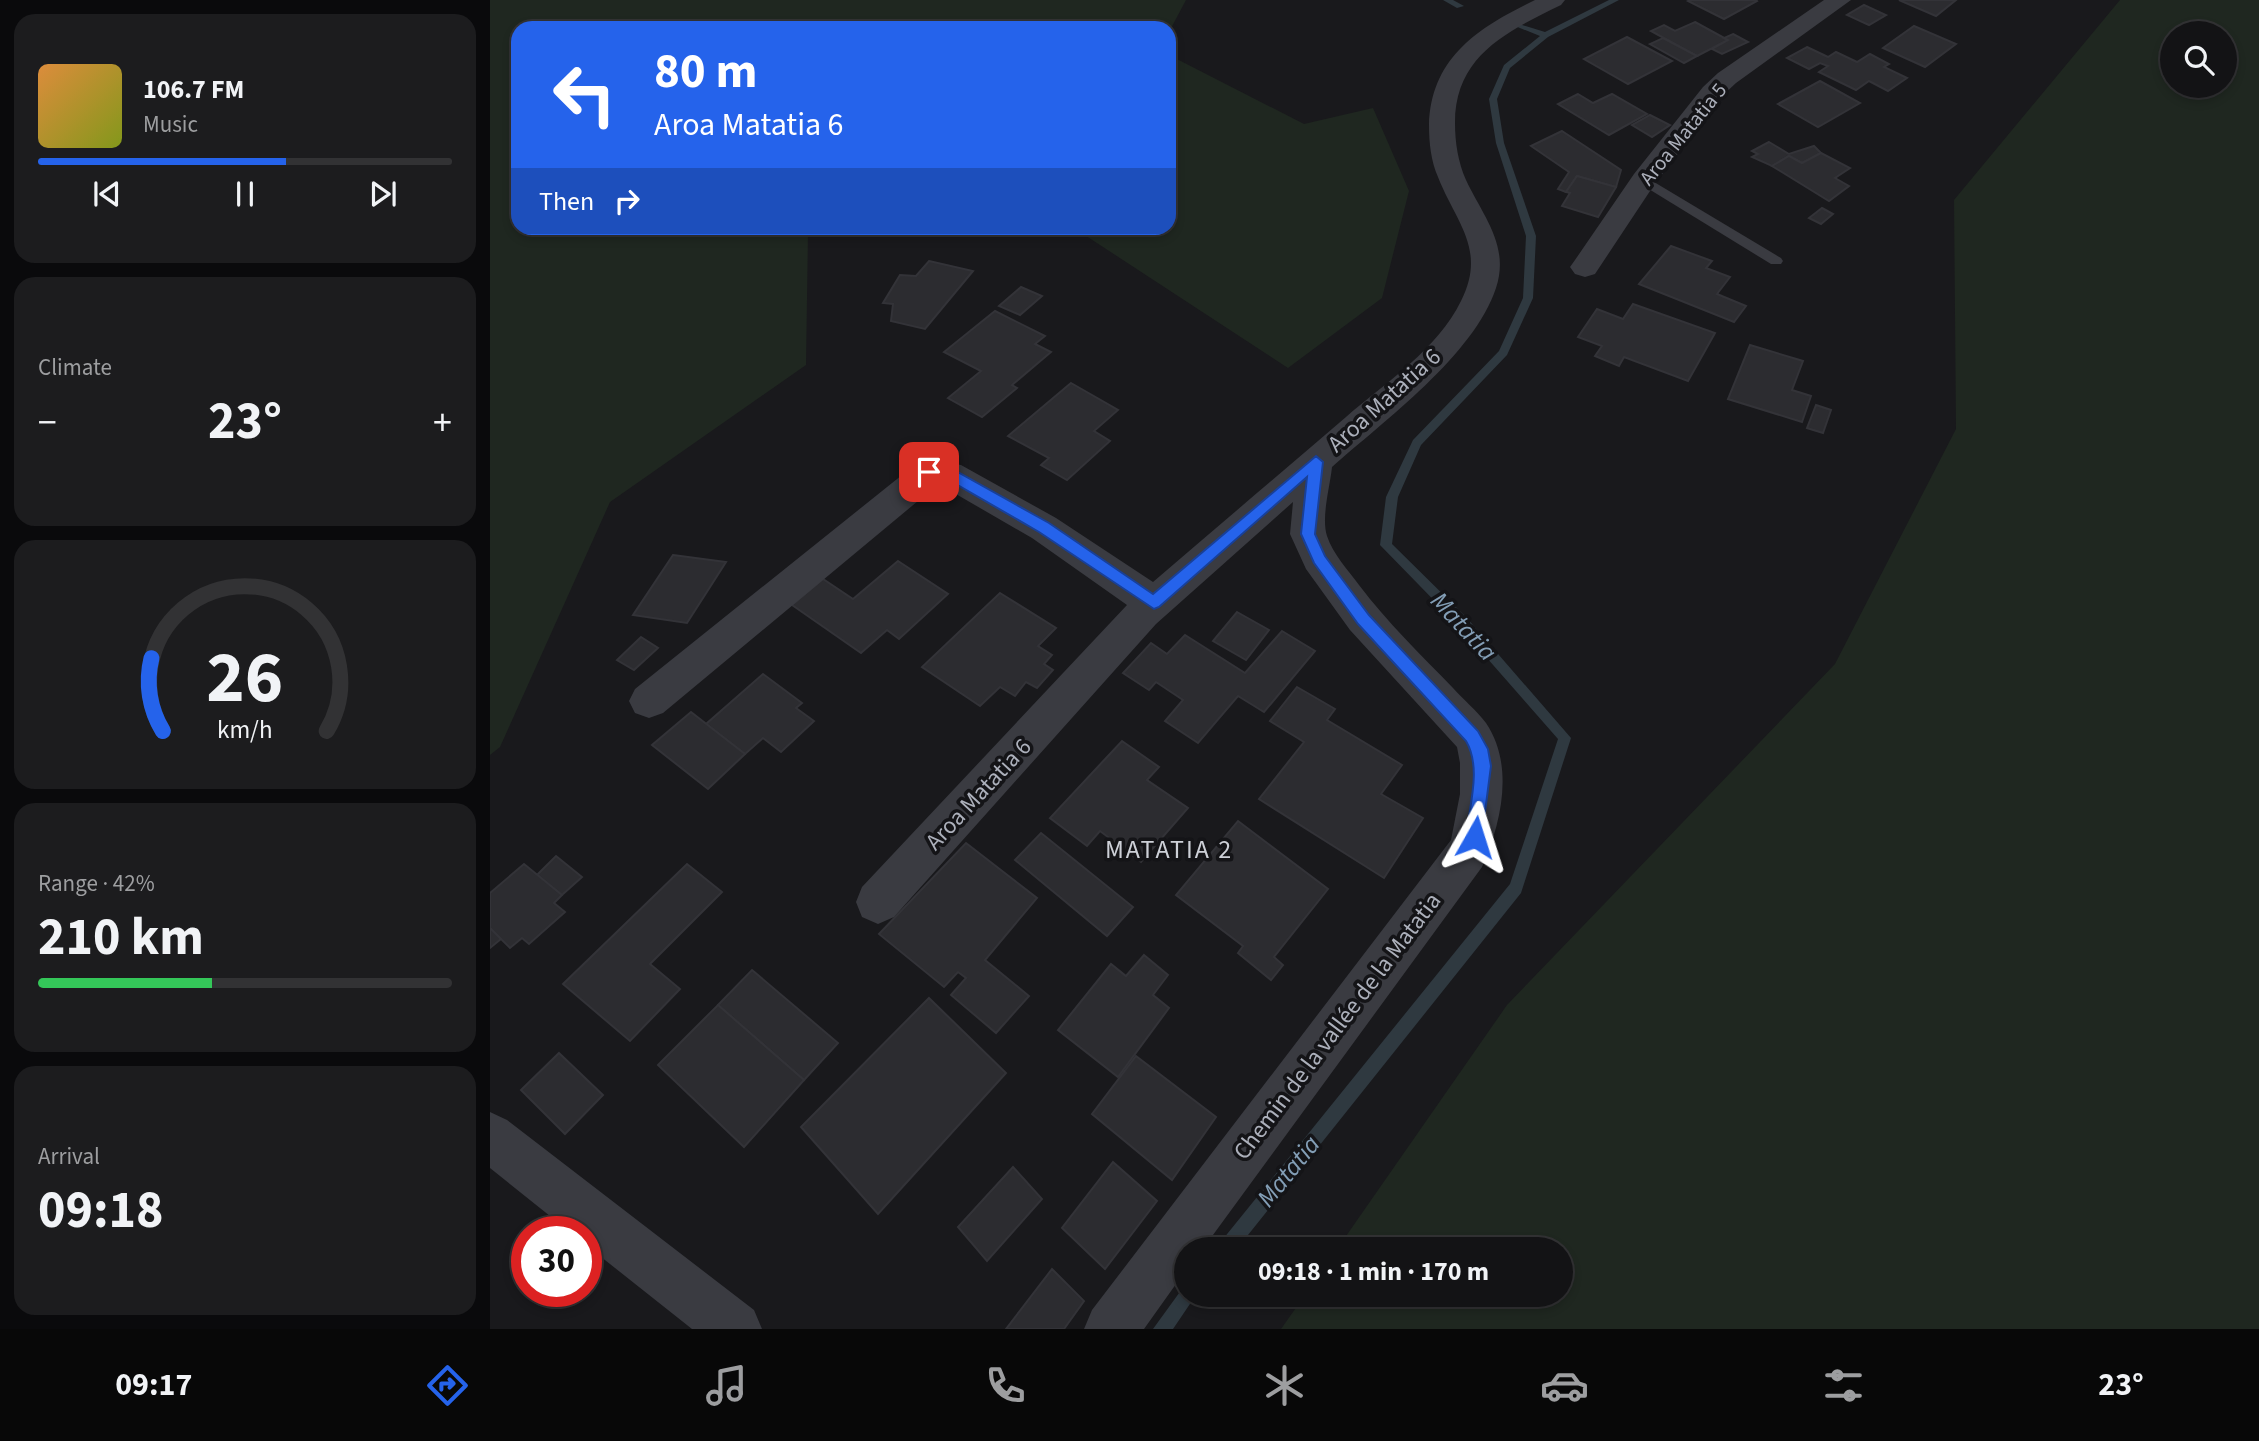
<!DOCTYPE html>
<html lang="en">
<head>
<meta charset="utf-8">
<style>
  body { margin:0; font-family:"Source Sans 3",sans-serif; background:#1c1c1e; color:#f1f3f6; height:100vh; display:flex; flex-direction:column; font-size:26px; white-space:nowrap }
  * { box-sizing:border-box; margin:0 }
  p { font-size:23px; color:#9d9ea0 }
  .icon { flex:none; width:38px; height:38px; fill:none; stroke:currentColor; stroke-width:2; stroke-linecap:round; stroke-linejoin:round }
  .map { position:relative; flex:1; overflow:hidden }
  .panel { display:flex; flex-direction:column; gap:14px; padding:14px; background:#0a0a0c; width:490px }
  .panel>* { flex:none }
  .hud { position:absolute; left:21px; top:21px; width:665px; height:214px; border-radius:21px; box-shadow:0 4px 10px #0003,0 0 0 2px #323234; background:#2563eb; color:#fff; overflow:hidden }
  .buttons { position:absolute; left:1670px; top:21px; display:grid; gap:14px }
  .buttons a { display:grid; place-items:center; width:77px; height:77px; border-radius:50%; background:#131315; box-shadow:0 4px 10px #0003,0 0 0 2px #323234; font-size:35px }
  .speed { position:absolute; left:21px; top:1216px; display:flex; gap:14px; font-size:35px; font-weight:700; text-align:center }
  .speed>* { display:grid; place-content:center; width:91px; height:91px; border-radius:50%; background:#131315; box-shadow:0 4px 10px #0003,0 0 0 2px #323234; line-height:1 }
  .speed .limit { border:10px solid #d22; background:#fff; color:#111 }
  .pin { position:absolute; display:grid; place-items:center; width:60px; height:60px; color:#fff; margin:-30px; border-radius:14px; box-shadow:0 4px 10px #0006 }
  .me { position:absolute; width:77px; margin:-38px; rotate:6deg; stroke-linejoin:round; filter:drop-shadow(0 0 5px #0008) }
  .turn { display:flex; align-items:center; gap:24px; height:147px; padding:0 28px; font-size:32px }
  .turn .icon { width:91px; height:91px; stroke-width:2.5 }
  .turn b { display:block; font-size:49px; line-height:60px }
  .then { display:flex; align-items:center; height:66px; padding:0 28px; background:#0003; gap:14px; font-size:26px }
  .big { font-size:52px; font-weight:700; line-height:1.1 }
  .panel .card { flex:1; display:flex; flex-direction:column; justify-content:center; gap:10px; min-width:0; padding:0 24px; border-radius:21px; background:#1c1c1e }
  .panel .dial { align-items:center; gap:0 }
  .dial svg { height:182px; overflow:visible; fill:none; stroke:#323234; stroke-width:7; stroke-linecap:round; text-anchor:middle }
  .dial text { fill:#f1f3f6; stroke:none }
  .song { display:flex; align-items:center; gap:21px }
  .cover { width:84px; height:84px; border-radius:10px; background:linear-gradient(135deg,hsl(30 70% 55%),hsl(70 70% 35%)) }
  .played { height:7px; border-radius:4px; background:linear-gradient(90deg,#2563eb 60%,#323234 60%) }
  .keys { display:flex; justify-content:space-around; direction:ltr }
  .heat { display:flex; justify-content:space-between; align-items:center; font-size:38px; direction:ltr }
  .charge { height:10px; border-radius:5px; background:linear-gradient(90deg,#34c759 42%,#323234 0) }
  .trip { position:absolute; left:684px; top:1237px; width:399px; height:70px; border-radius:35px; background:#131315; box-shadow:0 4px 10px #0003,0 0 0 2px #323234; font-weight:700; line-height:70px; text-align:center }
  .menu { display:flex; height:112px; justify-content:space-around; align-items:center; background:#080808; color:#9d9ea0 }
  .menu .icon { width:49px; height:49px }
  .menu .on { color:#2563eb }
  .menu b { font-size:32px; color:#f1f3f6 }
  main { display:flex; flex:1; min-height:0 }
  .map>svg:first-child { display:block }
  .green { fill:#1f2720; fill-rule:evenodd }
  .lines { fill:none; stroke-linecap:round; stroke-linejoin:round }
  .stream { fill:#2f3940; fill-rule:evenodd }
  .building { fill:#2c2c30; stroke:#333338; stroke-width:2 }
  .lane { fill:#3a3b41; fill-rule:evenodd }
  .street { fill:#3a3b41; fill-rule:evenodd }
  .route { fill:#2563eb; stroke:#184099; stroke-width:2 }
  .labels { text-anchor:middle; stroke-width:7; stroke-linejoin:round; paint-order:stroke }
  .far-street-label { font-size:21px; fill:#acb0bb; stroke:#141417 }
  .street-label { font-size:24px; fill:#acb0bb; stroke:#141417 }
  .water-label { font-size:26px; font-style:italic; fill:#839eb6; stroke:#141417 }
  .neighbourhood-label { font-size:26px; letter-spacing:2px; fill:#cdd0d7; stroke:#141417 }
</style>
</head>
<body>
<main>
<section class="panel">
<div class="card">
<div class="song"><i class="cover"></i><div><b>106.7 FM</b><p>Music</p></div></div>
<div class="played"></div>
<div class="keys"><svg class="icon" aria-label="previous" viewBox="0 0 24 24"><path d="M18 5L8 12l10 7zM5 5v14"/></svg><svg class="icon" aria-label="pause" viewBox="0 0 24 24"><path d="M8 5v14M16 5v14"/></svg><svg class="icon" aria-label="next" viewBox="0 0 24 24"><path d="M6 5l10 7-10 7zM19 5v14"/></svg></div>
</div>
<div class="card"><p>Climate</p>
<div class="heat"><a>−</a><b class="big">23°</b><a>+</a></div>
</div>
<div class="card dial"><svg viewBox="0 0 100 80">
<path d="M14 69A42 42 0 1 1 86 69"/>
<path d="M14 69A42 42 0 0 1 9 37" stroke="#2563eb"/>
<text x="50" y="56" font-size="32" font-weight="700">26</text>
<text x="50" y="72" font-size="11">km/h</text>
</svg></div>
<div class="card"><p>Range · 42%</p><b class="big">210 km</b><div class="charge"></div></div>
<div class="card"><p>Arrival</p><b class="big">09:18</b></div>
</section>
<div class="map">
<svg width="1769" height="1329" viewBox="0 0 1769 1329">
  <rect width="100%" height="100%" fill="#19191c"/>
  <g class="green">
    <path d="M0 0H696L679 32V28H28V228H323L318 234 316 365 120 502 10 747 0 755Z"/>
    <path d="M1630 0H1769V1329H791L815 1295H1071V1250L847 1249 1017 1005 1345 664 1466 429 1464 200ZM1734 33V86H1682V33Z"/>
    <path d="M679 55 814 124 883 108 919 191 892 298 798 368 584 228H679Z"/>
  </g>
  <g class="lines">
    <g class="stream">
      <path d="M953 0H963L974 6 967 8Z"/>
      <path d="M1119 0H1129L1058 37 1020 68 1007 99 1014 143 1046 236 1043 298 1017 355 931 445 908 497 902 544 976 617 1081 738 1031 893 746 1250H727L729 1244 1020 884 1068 739 968 625 890 545 896 497 923 440 1009 351 1033 298 1036 236 1006 143 999 99 1014 65 1050 36 1025 26 1029 24 1055 32Z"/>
      <path d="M696 1287V1295H706L683 1329H663L692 1289Z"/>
    </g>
  </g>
  <g class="building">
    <path d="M1200 0H1266L1267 1 1234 19 1198 1Z"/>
    <path d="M1409 0H1466L1446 16Z"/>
    <path d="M1374 5 1396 15 1379 25 1357 15Z"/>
    <path d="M1205 22 1238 40 1207 56 1161 31 1174 25 1185 31Z"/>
    <path d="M1424 26 1466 44 1435 67 1393 48Z"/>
    <path d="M1243 34 1258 42 1232 54 1222 49 1238 40 1234 38Z"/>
    <path d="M1137 37 1182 61 1138 84 1094 59Z"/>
    <path d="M1173 38 1207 56 1194 63 1160 44Z"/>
    <path d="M1317 47 1338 57 1346 52 1367 62 1380 54 1399 64 1394 67 1417 78 1398 91 1379 81 1366 90 1329 72 1338 66 1330 63 1319 69 1297 58Z"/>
    <path d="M1330 81 1370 103 1328 127 1288 104Z"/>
    <path d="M1088 94 1103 103 1122 94 1157 114 1119 135 1068 104Z"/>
    <path d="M1160 115 1180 125 1162 137 1142 125Z"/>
    <path d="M1072 131 1131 170 1126 187 1087 176 1076 192 1068 189 1079 172 1041 146Z"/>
    <path d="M1279 142 1299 154 1324 146 1331 153 1312 163 1299 156 1282 166 1262 157 1268 154 1262 151Z"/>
    <path d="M1331 153 1360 168 1345 178 1359 186 1339 201 1282 166 1299 156 1312 163Z"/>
    <path d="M1087 176 1126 187 1108 217 1072 206 1080 193 1076 192Z"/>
    <path d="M1332 208 1343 214 1331 224 1319 218Z"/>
    <path d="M1181 246 1222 261 1216 268 1240 277 1227 294 1256 306 1244 322 1149 284Z"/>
    <path d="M439 261 483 271 435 329 401 321 403 304 393 303 410 275 426 276Z"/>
    <path d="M531 287 552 296 530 315 509 306Z"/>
    <path d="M1143 304 1225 333 1198 381 1134 357 1129 366 1105 356 1112 346 1088 337 1107 309 1133 319Z"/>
    <path d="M505 311 555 336 545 344 561 352 522 385 527 388 492 417 458 398 491 371 454 352Z"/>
    <path d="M1260 345 1313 361 1302 390 1321 396 1312 422 1238 399Z"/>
    <path d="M581 383 628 410 604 431 620 441 577 480 551 465 559 458 518 436Z"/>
    <path d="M1326 405 1341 410 1333 433 1317 428Z"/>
    <path d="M183 555 236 562 197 623 143 615Z"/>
    <path d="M408 561 458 594 409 639 397 630 371 653 302 605 333 579 363 599Z"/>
    <path d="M510 593 566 628 548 646 562 655 554 664 563 670 547 688 536 682 525 696 510 687 490 706 432 667Z"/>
    <path d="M747 612 779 630 756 660 723 641Z"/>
    <path d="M792 631 825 651 774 712 748 696 708 743 675 721 693 700 666 682 659 690 633 673 661 643 677 654 695 635 755 673Z"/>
    <path d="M151 637 168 648 144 670 127 660Z"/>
    <path d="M273 674 312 703 306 708 324 721 291 752 273 738 255 754 216 724Z"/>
    <path d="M807 687 845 709 837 720 912 765 891 794 933 818 894 878 769 799 814 742 780 721Z"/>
    <path d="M201 712 255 754 218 789 162 745Z"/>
    <path d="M632 741 669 767 657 780 698 808 651 862 610 831 597 846 560 818Z"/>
    <path d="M748 821 838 889 784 957 793 965 781 980 748 953 753 946 686 895Z"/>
    <path d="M551 833 643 907 617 936 525 860Z"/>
    <path d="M476 843 547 898 495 960 539 996 506 1033 461 995 476 978 468 972 454 987 389 934Z"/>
    <path d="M66 856 92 877 72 895 47 875Z"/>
    <path d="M34 864 72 895 64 903 75 912 39 944 32 938 20 948 0 928V893Z"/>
    <path d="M197 864 232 892 160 964 190 989 140 1041 73 984Z"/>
    <path d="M0 928 11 939 0 948Z"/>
    <path d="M654 955 678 975 663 995 679 1008 628 1077 568 1030 621 964 636 976Z"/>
    <path d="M262 970 348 1043 314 1080 228 1005Z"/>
    <path d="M439 998 516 1073 388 1214 311 1127Z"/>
    <path d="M228 1005 314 1080 254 1147 168 1065Z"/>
    <path d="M69 1053 113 1095 75 1134 31 1090Z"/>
    <path d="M646 1056 726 1117 682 1180 602 1114Z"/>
    <path d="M623 1162 667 1201 615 1269 572 1228Z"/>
    <path d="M523 1167 552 1199 497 1261 468 1227Z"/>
    <path d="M562 1269 594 1301 574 1329H516Z"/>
  </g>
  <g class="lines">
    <path class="lane" d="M1154 176 1291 258 1293 261 1291 264H1281L1149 183 1147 180Z"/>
    <g class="street">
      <path d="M1045 0H1075L1071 5C1018 31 965 55 965 123 965 142 968 162 976 180 993 216 1020 246 1006 288 984 355 894 421 842 467 840 487 831 517 837 536 843 554 858 570 869 585 897 622 931 655 963 688 973 699 987 711 996 723 1025 766 1011 824 992 867L712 1250H696V1270L654 1329H594L602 1310 961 840 970 794V763L967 747 860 630 816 569 800 534 803 502 666 624 404 917 388 924 372 917 366 902 372 887 637 605 542 538 452 486H446L173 713 159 718 145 713 139 701 145 689 427 463 439 459 471 465 566 518 663 582C727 527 792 472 856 417 895 383 948 349 971 301 997 249 966 223 948 177 941 161 939 143 939 125 941 57 989 27 1045 0Z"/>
      <path d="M1334 0H1361L1246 83 1231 97 1164 185 1105 274 1095 277 1085 274 1080 267 1085 260 1144 174 1213 87 1228 73Z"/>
      <path d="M0 1112 17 1120 264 1310 272 1329H202L96 1245V1232H80L0 1168Z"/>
    </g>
  </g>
  <path class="route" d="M826 456 833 462 825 534 835 556 879 615 988 731 998 749 1001 766 991 843 985 845 979 843 976 837C979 807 992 768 976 741L868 624 824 563 811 534 817 477 669 607 664 609 549 532 457 479 439 477 432 472 439 466 464 470 559 523 663 594Z"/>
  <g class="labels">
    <g class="far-street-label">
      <text transform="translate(1193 134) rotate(-51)" y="7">Aroa Matatia 5</text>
    </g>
    <g class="street-label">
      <text transform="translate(894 400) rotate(-42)" y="8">Aroa Matatia 6</text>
      <text transform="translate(488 794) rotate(-47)" y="8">Aroa Matatia 6</text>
      <text transform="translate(847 1026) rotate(-53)" y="8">Chemin de la vallée de la Matatia</text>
    </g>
    <g class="water-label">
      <text transform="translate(974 626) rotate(47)" y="9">Matatia</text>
      <text transform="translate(798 1171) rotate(-51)" y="9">Matatia</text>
    </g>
    <g class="neighbourhood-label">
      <text x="679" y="858">MATATIA 2</text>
    </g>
  </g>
</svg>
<div class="buttons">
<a><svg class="icon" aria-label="search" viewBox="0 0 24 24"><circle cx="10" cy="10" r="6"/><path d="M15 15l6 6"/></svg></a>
</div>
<div class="speed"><div class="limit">30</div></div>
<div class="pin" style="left:439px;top:472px;background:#d93025"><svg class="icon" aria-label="arrive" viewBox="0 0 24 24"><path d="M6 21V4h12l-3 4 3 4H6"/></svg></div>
<svg class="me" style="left:985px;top:837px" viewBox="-20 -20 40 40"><path d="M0-17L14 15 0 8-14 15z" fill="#2563eb" stroke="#fff" stroke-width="4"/></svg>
<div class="trip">09:18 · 1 min · 170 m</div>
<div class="hud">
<div class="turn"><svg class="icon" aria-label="left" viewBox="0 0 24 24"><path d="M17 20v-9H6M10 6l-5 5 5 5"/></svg><div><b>80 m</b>Aroa Matatia 6</div></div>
<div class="then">Then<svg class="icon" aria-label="right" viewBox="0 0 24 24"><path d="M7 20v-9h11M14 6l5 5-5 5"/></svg></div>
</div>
</div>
</main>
<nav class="menu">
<b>09:17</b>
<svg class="icon on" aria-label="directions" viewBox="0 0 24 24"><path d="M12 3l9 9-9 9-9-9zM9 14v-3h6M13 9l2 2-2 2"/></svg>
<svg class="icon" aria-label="music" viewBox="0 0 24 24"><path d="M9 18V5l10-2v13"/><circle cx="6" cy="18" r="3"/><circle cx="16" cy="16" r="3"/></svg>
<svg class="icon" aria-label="phone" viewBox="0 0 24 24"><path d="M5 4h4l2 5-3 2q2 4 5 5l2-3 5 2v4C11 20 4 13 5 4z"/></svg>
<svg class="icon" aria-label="climate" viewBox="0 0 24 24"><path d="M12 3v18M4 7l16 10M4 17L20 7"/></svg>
<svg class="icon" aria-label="car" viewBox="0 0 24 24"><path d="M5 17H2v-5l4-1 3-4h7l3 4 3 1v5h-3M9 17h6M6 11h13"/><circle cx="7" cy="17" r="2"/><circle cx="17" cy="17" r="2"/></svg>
<svg class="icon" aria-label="filters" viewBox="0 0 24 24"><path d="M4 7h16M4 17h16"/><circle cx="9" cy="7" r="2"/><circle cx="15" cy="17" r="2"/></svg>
<b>23°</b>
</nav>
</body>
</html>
